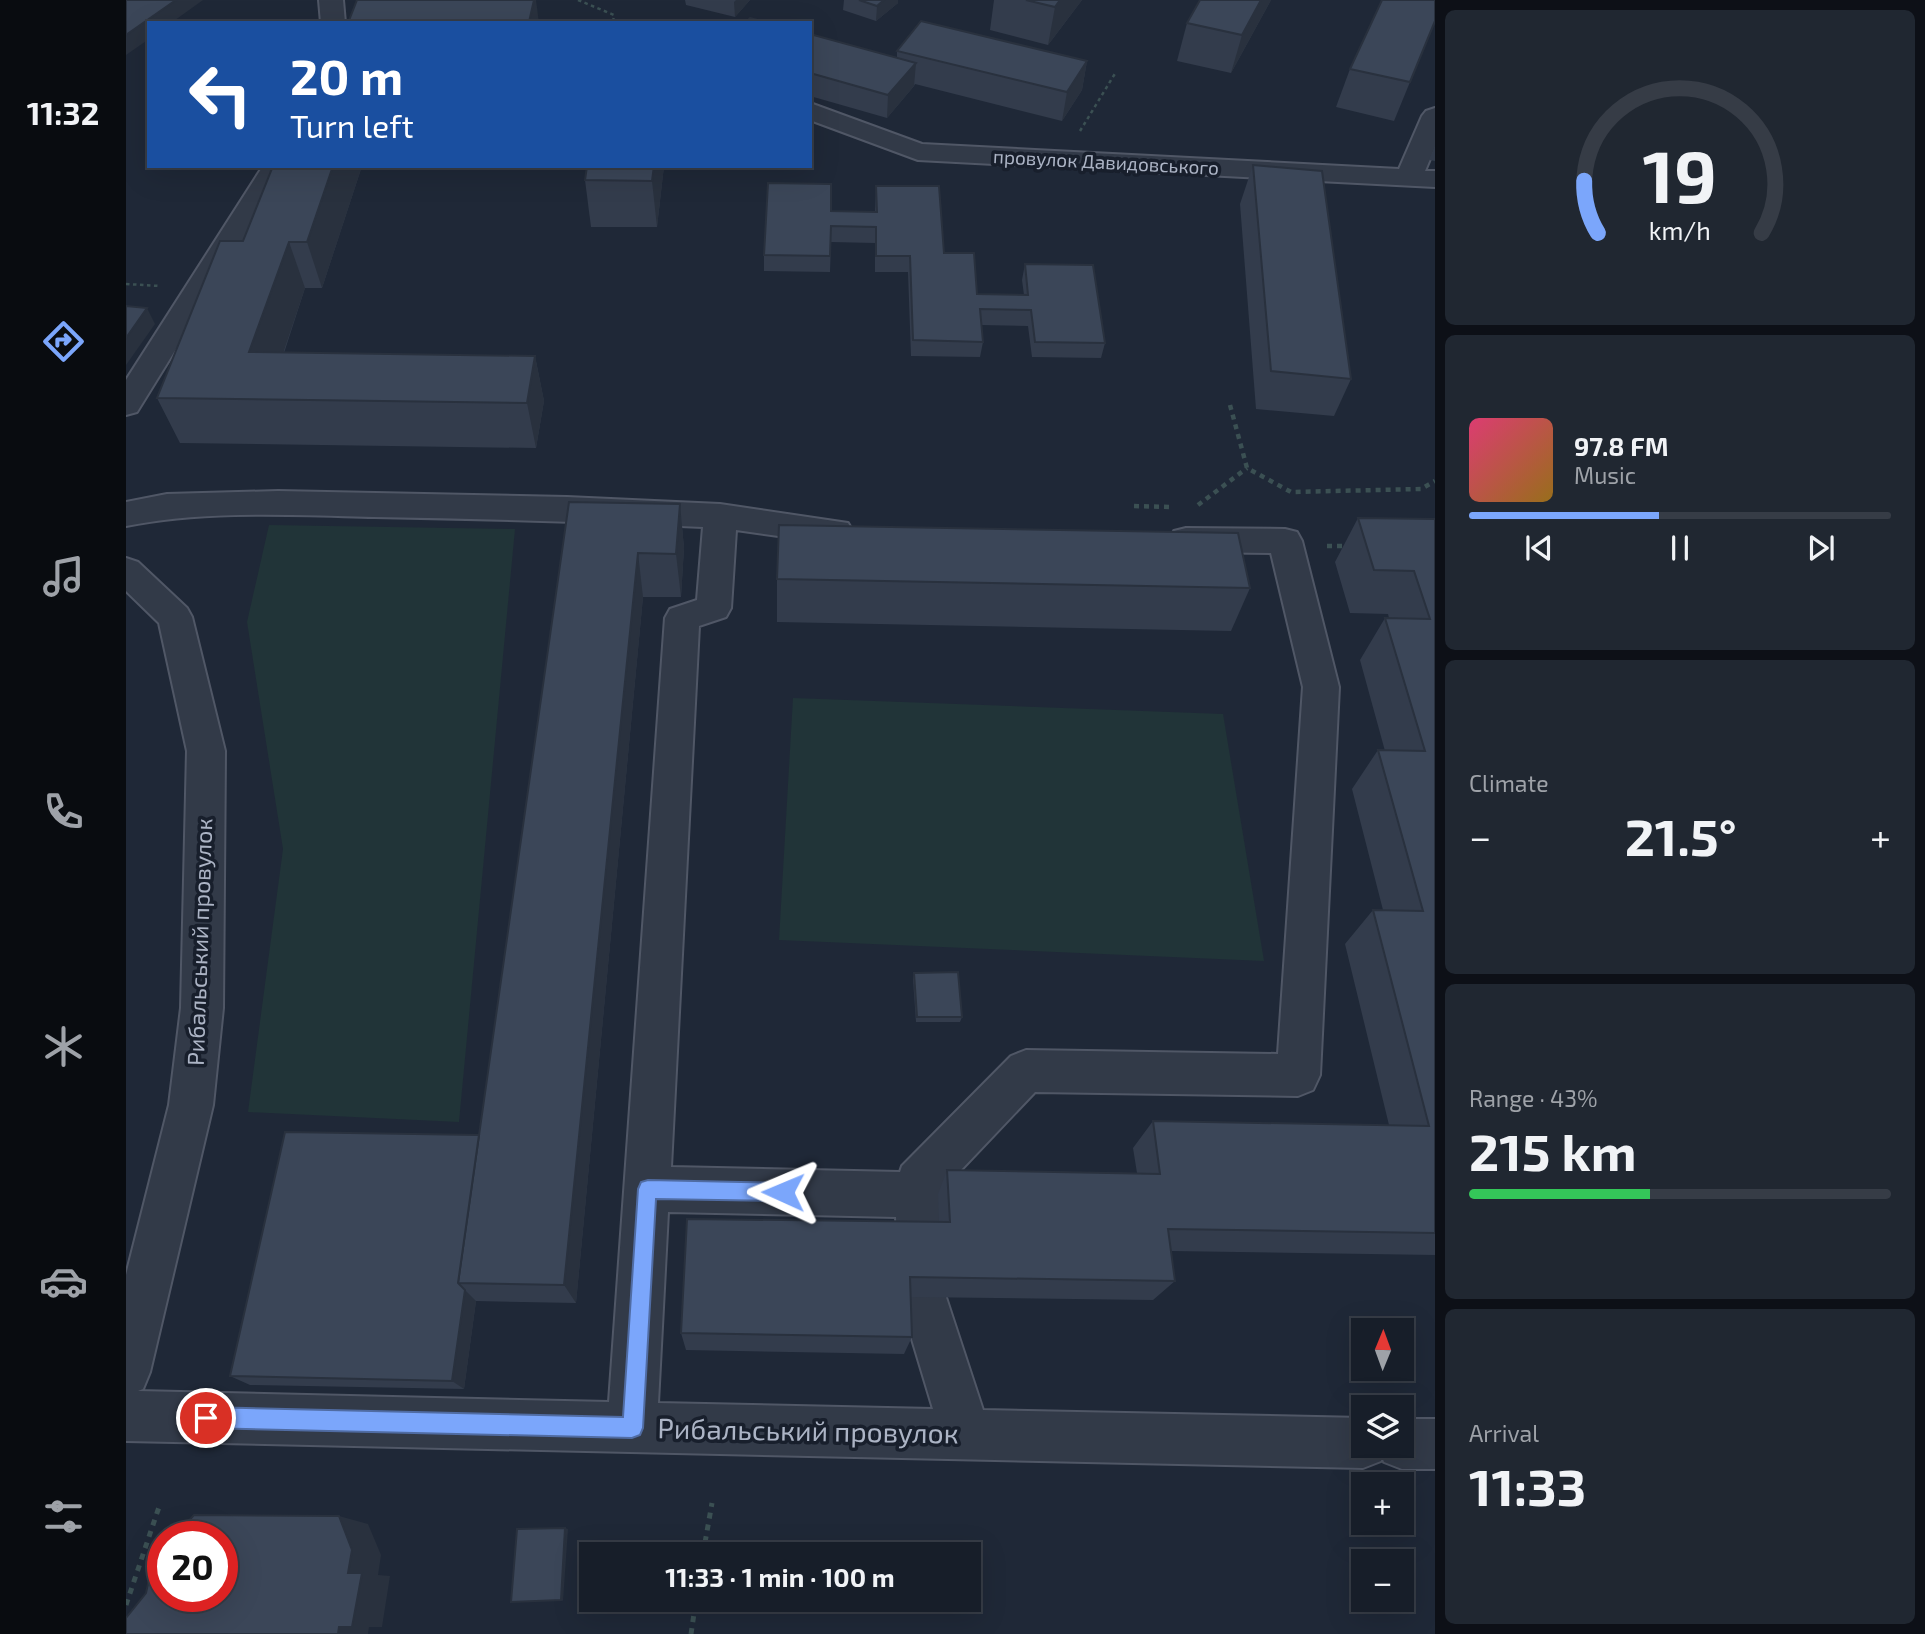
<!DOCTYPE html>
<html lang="en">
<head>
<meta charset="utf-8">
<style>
  body { margin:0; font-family:"Exo 2",sans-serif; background:#202731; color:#f1f3f6; height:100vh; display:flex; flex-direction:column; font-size:26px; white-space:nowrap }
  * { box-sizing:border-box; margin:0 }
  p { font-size:23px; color:#9ea2a8 }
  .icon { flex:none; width:38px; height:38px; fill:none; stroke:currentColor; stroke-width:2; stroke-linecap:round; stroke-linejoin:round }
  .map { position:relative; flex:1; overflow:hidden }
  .side { display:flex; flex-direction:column; gap:10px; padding:10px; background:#0d1017; width:490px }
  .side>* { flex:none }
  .top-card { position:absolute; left:21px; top:21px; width:665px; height:147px; border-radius:0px; box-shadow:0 7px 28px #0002,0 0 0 2px #363c46; background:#1a4fa0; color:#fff; overflow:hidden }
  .needle { width:46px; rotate:1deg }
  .buttons { position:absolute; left:1225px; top:1318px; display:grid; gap:14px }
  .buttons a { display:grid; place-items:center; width:63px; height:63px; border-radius:0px; background:#171e29; box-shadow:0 7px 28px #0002,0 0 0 2px #363c46; font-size:35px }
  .speed { position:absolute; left:21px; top:1521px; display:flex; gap:14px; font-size:35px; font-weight:700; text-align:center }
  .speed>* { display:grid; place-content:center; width:91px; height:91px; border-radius:50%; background:#171e29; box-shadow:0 7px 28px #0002,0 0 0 2px #363c46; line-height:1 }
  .speed .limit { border:10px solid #d22; background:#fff; color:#111 }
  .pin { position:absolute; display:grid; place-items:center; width:60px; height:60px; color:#fff; margin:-30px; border:4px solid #fff; border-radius:50%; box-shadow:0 2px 7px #0007 }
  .me { position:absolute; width:77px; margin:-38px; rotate:271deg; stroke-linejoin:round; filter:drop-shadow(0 0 5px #0008) }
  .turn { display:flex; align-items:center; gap:24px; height:147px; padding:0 28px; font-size:32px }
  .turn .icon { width:91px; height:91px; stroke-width:2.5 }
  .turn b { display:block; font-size:49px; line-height:60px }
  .big { font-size:52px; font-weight:700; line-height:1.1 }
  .side .tile { flex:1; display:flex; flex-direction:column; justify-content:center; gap:10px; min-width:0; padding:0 24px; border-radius:10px; background:#202731 }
  .side .dial { align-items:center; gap:0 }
  .dial svg { height:182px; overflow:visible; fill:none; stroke:#363c46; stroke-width:7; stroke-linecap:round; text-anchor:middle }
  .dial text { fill:#f1f3f6; stroke:none }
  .song { display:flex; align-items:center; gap:21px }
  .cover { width:84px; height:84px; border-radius:10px; background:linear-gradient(135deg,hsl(340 70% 55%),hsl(40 70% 35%)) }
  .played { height:7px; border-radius:4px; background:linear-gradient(90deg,#7ba6fb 45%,#363c46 45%) }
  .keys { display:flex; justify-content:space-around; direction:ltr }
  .heat { display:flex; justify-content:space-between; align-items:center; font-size:38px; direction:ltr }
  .charge { height:10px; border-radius:5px; background:linear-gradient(90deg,#34c759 43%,#363c46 0) }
  .trip { position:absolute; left:453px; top:1542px; width:402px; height:70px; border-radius:0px; background:#171e29; box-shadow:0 7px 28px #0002,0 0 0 2px #363c46; font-weight:700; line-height:70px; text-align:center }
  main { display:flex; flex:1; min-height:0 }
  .dock { display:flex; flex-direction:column; width:126px; justify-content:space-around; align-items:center; background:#090c10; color:#9ea2a8 }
  .dock .icon { width:49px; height:49px }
  .dock .active { color:#7ba6fb }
  .dock b { font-size:32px; color:#f1f3f6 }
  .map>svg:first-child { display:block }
  .green { fill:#213438 }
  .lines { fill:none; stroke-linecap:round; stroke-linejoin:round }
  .minor-casing { stroke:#505766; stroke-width:4 }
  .path-far2 { stroke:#3b5053; stroke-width:2.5; stroke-dasharray:3.5 3.5; stroke-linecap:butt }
  .path-far1 { stroke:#3b5053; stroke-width:4.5; stroke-dasharray:5 5; stroke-linecap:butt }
  .path { stroke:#3b5053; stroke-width:5; stroke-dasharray:6 6; stroke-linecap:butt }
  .minor { fill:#323a48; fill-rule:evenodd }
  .wall { fill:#333c4c }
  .shaded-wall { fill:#29313e }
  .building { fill:#3b4658; stroke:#29313e; stroke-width:2 }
  .route { fill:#7ba6fb; stroke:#506ca3; stroke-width:2 }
  .labels { text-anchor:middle; stroke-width:7; stroke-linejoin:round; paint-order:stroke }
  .far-street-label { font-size:19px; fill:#acb4c5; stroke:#181f2c }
  .street-label { font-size:23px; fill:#acb4c5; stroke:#181f2c }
  .near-street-label { font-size:28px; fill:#acb4c5; stroke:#181f2c }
</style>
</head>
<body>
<main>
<nav class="dock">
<b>11:32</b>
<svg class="icon active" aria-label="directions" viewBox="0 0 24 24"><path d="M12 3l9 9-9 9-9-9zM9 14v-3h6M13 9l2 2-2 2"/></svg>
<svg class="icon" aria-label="music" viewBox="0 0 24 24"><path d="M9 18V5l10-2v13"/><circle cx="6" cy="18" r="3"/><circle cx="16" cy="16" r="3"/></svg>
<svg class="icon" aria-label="phone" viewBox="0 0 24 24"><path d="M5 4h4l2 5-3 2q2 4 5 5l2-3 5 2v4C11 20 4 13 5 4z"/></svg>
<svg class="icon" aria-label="climate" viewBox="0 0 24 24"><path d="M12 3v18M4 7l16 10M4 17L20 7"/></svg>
<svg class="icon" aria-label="car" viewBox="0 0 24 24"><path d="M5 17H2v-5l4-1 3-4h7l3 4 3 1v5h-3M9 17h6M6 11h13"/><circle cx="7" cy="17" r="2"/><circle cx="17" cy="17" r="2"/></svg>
<svg class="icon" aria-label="filters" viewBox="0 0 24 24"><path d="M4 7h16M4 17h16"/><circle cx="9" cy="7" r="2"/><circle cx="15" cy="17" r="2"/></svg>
</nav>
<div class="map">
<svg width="1309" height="1634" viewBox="0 0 1309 1634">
  <rect width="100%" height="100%" fill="#1f2837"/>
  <g class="green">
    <path d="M143 525 389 529 333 1122 122 1112 157 849 121 622Z"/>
    <path d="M667 698 1097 714 1138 961 653 940Z"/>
  </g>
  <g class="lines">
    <defs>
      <g id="minor">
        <path d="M193 0H217L219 23H195Z"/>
        <path d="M684 103 796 144 1273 169 1296 116 1300 111 1309 108V147L1299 171H1309V187L792 160 684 120Z"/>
        <path d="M137 166H163L11 412 0 415V380Z"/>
        <path d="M152 491 441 497 594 504 722 523 727 532 722 541 710 544 610 530 605 608 600 617 573 626 545 1167 774 1172 776 1166 885 1056 900 1050 1152 1054 1177 687 1145 553 1060 552 1048 549 1043 540 1048 531 1060 528 1159 529 1171 532 1176 541 1213 687 1194 1075 1187 1090 1172 1096 909 1092 815 1191 817 1244 810 1260 794 1267 778 1260 771 1244 770 1217 542 1212 532 1403 807 1409 773 1296 780 1279 797 1272 814 1279 857 1410 1237 1418V1446H1276V1419H1309V1469H1276L1258 1462 1256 1457 1255 1461 1237 1468 0 1441V1275L43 1105 55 1008 61 751 33 623 0 591V558L12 562 61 608 66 617 99 751 97 1008 87 1105 24 1372 17 1389 12 1391 483 1402 539 618 544 609 571 600 577 527C467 522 358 519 248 517 166 515 81 510 0 526V502L41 494Z"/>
      </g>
    </defs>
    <use href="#minor" class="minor-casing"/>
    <g class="path-far2">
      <path d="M452 0 488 15 487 23"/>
      <path d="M954 131 990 72"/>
      <path d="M0 284 34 286"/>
    </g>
    <g class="path-far1">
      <path d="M1104 405 1121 468 1165 492 1295 489 1309 481"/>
      <path d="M1072 505 1121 468"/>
      <path d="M1008 506 1046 507"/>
      <path d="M1201 546H1220"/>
    </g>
    <g class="path">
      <path d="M577 1554 586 1503"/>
      <path d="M0 1605 34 1504"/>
      <path d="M565 1634 570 1600"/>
    </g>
    <use href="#minor" class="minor"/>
  </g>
  <g class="wall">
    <path d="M231 0 413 23H222Z"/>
    <path d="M559 0H624L609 17 560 5Z"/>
    <path d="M718 0H772V3L750 21 717 10Z"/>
    <path d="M868 0H956L922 45 864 30Z"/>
    <path d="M1145 0 1105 73 1051 61 1061 23Z"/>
    <path d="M1309 21 1268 121 1210 107 1224 69Z"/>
    <path d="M684 34 771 58V51L961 61 956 90 936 121 789 84 788 86 761 118 684 96Z"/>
    <path d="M1309 146V161L1303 160Z"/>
    <path d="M1127 165 1225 379 1208 416 1130 409 1114 204Z"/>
    <path d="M236 166 196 288H179L158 353 409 356 418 401 410 448 54 443 31 398 117 241Z"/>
    <path d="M538 166 531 227H465L459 180Z"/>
    <path d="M750 186 818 253 851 294 898 295 896 280 899 264 979 343 975 358 906 357 902 326 855 325 857 342 854 357 785 356 782 272H749V243L705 242 704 272 638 271V255L705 211 749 212Z"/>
    <path d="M443 502 554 504 558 548 555 597H517L450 1303 350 1301 338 1389 124 1385 104 1376 353 1135Z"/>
    <path d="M1232 518 1309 519V1255L1045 1251 1049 1281 1027 1300 784 1297 786 1337 778 1354 560 1350 555 1333 813 1222 812 1194 821 1170 1011 1173 1007 1148 1027 1121 1263 1125 1219 944 1247 910H1257L1226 789 1252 750 1259 751 1234 660 1259 618H1263L1262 614 1224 613 1209 562Z"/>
    <path d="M651 579 1124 588 1105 631 651 622Z"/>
    <path d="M788 973 836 1017 834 1022H790L787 979Z"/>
  </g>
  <g class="shaded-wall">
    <path d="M50 0H77L45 23H23V39L0 55V35Z"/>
    <path d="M408 0H410L413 23H403Z"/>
    <path d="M610 0H624L609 17 608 2Z"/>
    <path d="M758 0H772V3L750 21 751 6Z"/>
    <path d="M934 0H956L922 45 929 7Z"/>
    <path d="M1135 0H1145L1105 73 1116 35Z"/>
    <path d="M961 61 956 90 936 121 941 92Z"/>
    <path d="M790 63 788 86 761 118 762 95Z"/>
    <path d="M207 166H236L196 288 181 242Z"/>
    <path d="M528 166H538L531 227 526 181Z"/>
    <path d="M163 242 179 288 142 398 123 352Z"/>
    <path d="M21 308 29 324 0 365V338Z"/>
    <path d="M409 356 418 401 410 448 401 403Z"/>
    <path d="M554 504 558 548 555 597 550 554Z"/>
    <path d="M512 553 517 597 450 1303 438 1285Z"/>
    <path d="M339 1290 350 1301 338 1389 326 1381Z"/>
    <path d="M213 1516 242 1524 255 1555 252 1575 264 1576 256 1627H243L242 1634H212Z"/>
    <path d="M439 1528 442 1529 437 1601 435 1600Z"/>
  </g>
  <g class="building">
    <path d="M0 0H50L0 35Z"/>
    <path d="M231 0H408L403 22 273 21 272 23H222Z"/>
    <path d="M733 0H758L751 6Z"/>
    <path d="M900 0H934L929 7Z"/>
    <path d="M1074 0H1135L1116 35 1061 23Z"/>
    <path d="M1256 0H1309V21L1284 82 1224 69Z"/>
    <path d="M624 18 642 23H619Z"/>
    <path d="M795 21 961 61 941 92 771 51Z"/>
    <path d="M684 34 790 63 762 95 684 73Z"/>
    <path d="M1127 165 1196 171 1225 379 1145 371Z"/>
    <path d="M147 166H207L181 242H163L123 352 409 356 401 403 31 398 94 241H117Z"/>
    <path d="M461 166H528L526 181 459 180Z"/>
    <path d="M642 183 705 184V211L751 212 750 186H813L818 253H848L851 294 902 295 899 264 967 265 979 343 909 342 905 310 854 309 857 342 787 340 784 256H750V227L705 226 704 256 638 255Z"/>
    <path d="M0 306 21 308 0 338Z"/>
    <path d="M443 502 554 504 550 554 512 553 438 1285 332 1283Z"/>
    <path d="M1232 518 1309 519V1233L1042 1229 1049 1281 784 1277 786 1337 555 1333 561 1219 824 1222 821 1170 1034 1174 1027 1121 1303 1126 1247 910 1297 911 1252 750 1299 751 1259 618 1304 619 1288 571 1248 570Z"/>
    <path d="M653 525 1112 533 1124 588 651 579Z"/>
    <path d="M832 972 836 1017H791L788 973Z"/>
    <path d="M159 1132 353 1135 332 1283 339 1290 326 1381 104 1376Z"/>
    <path d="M68 1515 213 1516 226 1550 222 1573H236L226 1627H213L212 1634H0V1618L20 1593 27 1561 37 1550V1596H96V1536H49Z"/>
    <path d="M439 1528 435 1600 385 1602 391 1529Z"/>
  </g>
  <path class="route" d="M522 1180 657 1183 664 1185 666 1192 664 1199 657 1201 530 1199 517 1428 514 1435 506 1438 80 1428 73 1425 70 1418 73 1410 80 1407 497 1417 512 1189 515 1182Z"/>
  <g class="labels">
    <g class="far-street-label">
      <text transform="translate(980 162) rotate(3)" y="7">провулок Давидовського</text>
    </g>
    <g class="street-label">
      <text transform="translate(74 942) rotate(-88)" y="8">Рибальський провулок</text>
    </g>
    <g class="near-street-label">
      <text transform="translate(682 1431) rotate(1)" y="10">Рибальський провулок</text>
    </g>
  </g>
</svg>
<div class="buttons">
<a><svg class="needle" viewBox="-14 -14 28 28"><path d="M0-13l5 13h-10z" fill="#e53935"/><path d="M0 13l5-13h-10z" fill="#9ea2a8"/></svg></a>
<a><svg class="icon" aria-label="layers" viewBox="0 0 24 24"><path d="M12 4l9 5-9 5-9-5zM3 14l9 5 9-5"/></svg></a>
<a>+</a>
<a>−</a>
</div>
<div class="speed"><div class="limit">20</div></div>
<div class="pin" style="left:80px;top:1418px;background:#d93025"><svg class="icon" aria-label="arrive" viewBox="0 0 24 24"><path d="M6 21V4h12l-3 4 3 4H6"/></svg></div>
<svg class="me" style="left:657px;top:1192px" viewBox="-20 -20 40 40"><path d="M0-17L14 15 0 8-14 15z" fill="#7ba6fb" stroke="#fff" stroke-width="4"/></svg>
<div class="trip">11:33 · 1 min · 100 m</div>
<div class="top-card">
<div class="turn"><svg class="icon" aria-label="left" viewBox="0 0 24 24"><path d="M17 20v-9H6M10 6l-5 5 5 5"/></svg><div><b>20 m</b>Turn left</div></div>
</div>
</div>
<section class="side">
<div class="tile dial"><svg viewBox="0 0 100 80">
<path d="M14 69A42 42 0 1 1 86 69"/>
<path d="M14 69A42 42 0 0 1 8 46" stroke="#7ba6fb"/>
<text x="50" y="56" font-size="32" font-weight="700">19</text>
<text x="50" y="72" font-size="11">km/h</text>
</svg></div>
<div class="tile">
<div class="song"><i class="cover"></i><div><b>97.8 FM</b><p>Music</p></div></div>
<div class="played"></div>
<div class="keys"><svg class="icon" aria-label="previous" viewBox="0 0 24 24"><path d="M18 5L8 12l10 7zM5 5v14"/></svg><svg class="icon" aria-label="pause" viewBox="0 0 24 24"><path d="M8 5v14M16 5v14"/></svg><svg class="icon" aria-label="next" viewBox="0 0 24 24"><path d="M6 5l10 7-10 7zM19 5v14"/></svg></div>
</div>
<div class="tile"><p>Climate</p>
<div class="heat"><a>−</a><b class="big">21.5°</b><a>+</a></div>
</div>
<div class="tile"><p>Range · 43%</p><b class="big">215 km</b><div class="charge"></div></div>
<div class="tile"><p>Arrival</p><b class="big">11:33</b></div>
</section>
</main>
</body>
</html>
